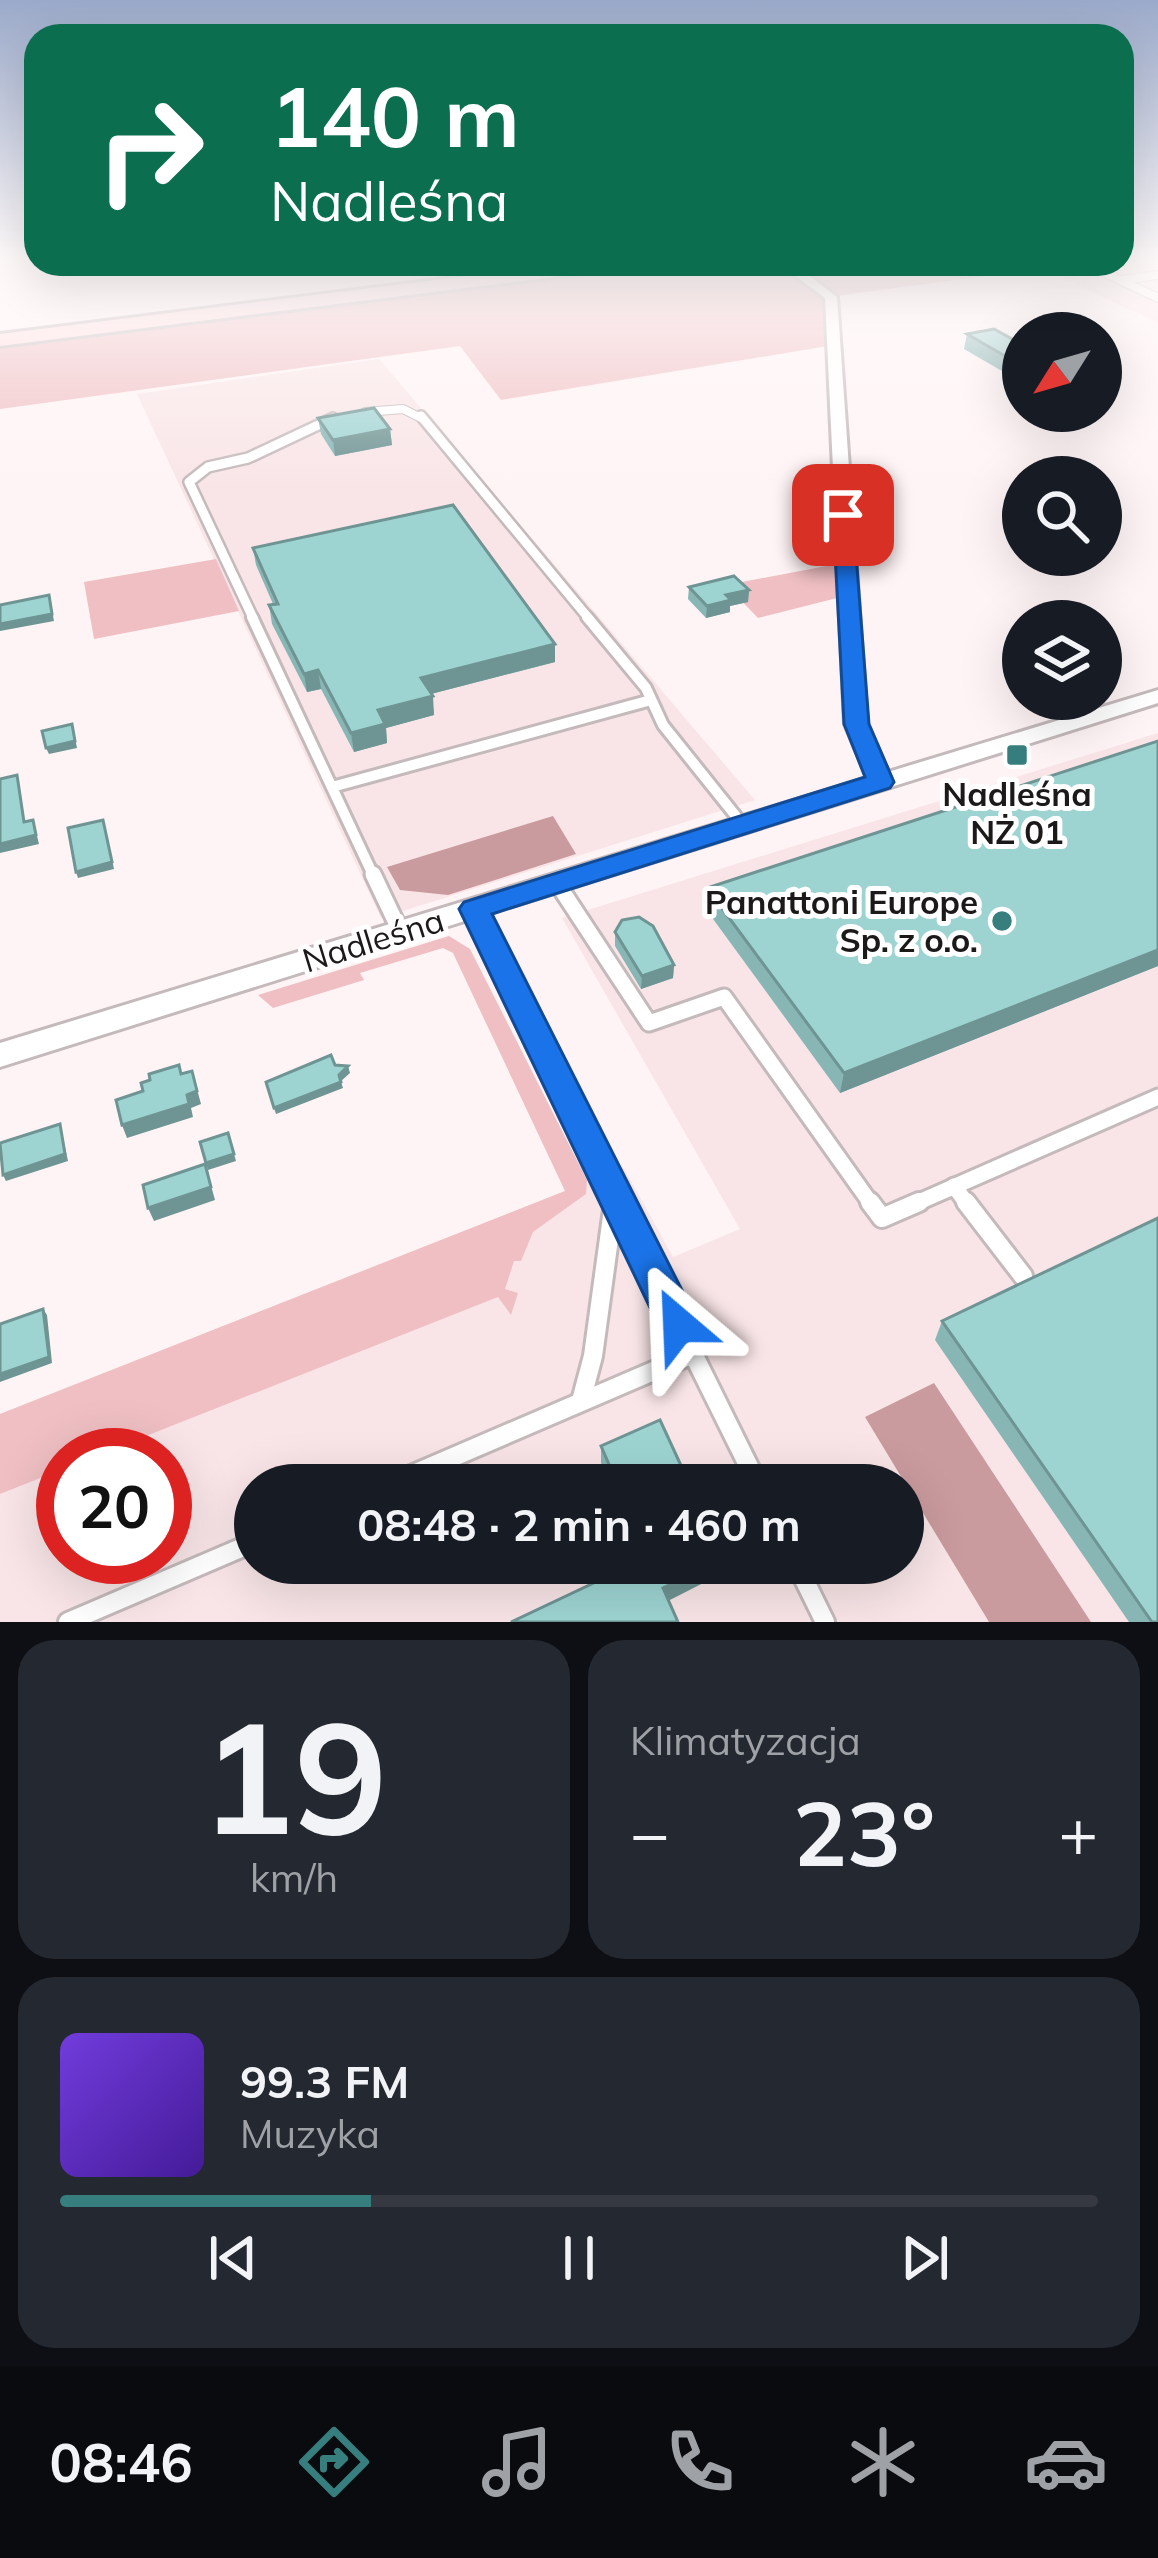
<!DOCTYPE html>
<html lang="pl">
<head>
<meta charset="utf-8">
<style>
  body { margin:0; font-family:Mulish,sans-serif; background:#242831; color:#f1f3f6; height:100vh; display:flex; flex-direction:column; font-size:45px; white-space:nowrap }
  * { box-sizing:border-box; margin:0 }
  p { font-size:39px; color:#9ea1a6 }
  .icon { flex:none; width:66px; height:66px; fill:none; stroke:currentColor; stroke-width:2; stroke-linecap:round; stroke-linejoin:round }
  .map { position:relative; height:1622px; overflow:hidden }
  .side { display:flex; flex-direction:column; gap:18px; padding:18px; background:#0d0f14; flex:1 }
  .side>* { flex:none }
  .banner { position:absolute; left:24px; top:24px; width:1110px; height:252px; border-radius:36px; box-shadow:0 12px 48px #0002; background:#0b6e4f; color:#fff; overflow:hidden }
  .needle { width:78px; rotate:233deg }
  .tools { position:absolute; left:1002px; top:312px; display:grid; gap:24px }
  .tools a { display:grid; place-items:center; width:120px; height:120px; border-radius:50%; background:#171b24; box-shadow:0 12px 48px #0002; font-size:60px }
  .speed { position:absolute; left:36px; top:1428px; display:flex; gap:24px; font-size:60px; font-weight:700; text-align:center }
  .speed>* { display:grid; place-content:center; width:156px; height:156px; border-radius:50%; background:#171b24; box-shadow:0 12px 48px #0002; line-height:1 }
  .speed .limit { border:18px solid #d22; background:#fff; color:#111 }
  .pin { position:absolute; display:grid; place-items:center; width:102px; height:102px; color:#fff; margin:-51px; border-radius:24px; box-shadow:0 6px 18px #0006 }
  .me { position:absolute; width:132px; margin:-66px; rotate:334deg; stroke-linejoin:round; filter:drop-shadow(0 0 9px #0008) }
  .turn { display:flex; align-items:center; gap:42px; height:252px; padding:0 48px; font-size:54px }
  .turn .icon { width:156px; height:156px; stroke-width:2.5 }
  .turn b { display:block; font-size:84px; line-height:102px }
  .big { font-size:90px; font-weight:700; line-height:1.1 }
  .side .card { flex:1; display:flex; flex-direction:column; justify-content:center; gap:18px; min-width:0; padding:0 42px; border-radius:36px; background:#242831 }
  .side .dial { align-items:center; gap:0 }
  .dial b { font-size:156px; line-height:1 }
  .song { display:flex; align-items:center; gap:36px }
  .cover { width:144px; height:144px; border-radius:18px; background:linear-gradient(135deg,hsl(260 70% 55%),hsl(260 70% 35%)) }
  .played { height:12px; border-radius:6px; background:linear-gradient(90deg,#377f7e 30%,#363941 30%) }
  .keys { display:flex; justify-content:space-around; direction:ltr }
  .heat { display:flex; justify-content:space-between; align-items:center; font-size:66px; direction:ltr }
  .side .tiles { flex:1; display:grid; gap:18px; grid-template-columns:1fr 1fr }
  .card:last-child { grid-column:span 2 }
  .trip { position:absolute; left:234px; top:1464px; width:690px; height:120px; border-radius:60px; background:#171b24; box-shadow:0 12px 48px #0002; font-weight:700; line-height:120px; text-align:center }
  .dock { display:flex; height:192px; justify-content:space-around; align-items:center; background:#090b0e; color:#9ea1a6 }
  .dock .icon { width:84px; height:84px }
  .dock .on { color:#377f7e }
  .dock b { font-size:54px; color:#f1f3f6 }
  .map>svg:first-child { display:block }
  .built { fill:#f9e5e7; fill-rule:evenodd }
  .green { fill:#efbfc3 }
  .water { fill:#c99a9e }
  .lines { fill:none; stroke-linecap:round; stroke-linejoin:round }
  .service-far4-casing { stroke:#c5babb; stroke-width:10 }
  .service-far3-casing { stroke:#c5babb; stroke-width:14 }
  .service-far2-casing { stroke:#c5babb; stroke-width:16 }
  .service-far1-casing { stroke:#c5babb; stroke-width:21 }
  .service-casing { stroke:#c5babb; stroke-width:24 }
  .minor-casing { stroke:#c5babb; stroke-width:6 }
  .secondary-casing { stroke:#c5babb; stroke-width:6 }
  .service-far4 { stroke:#fff; stroke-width:8 }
  .service-far3 { stroke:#fff; stroke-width:9 }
  .service-far2 { stroke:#fff; stroke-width:10 }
  .service-far1 { stroke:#fff; stroke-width:15 }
  .service { stroke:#fff; stroke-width:18 }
  .minor { fill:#fff; fill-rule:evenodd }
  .secondary { fill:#ffdde1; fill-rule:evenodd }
  .wall { fill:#87b6b5 }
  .shaded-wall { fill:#6e9493 }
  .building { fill:#9dd4d2; stroke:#6e9493; stroke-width:3 }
  .route { fill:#1a73e8; stroke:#114b97; stroke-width:3 }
  .poi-dot { fill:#377f7e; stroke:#fff; stroke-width:4.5 }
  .labels { text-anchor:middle; stroke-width:10; stroke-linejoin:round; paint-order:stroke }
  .poi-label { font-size:33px; font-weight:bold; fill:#1c1919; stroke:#fff }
  .street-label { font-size:33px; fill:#1c1919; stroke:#fff }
</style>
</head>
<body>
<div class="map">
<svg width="1158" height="1622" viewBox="0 0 1158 1622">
  <rect width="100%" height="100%" fill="#fff4f5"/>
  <g class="built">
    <path d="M1122 260H1158V323L1043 269 1122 264Z"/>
    <path d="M379 359 755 800 381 918 137 394Z"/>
    <path d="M1158 733V1622H0V1414L624 1168 673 1257 740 1229 562 918ZM63 1455H165V1557H63ZM255 1485H903V1563H255Z"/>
  </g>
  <g class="green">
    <path d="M665 264H1076L828 297V346L501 400 460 346 0 409V348Z"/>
    <path d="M216 559 239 611 94 639 84 582Z"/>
    <path d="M837 564 841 597 758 618 726 585Z"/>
    <path d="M449 936 470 949 587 1180 586 1194 533 1232 521 1261H514L505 1289 518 1293 511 1315 498 1297 98 1455H63V1469L0 1494V1414L565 1191 453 953 443 948 360 973 364 980 273 1008 258 995Z"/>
  </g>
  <g class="water">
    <path d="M553 816 576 854 448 895 400 890 387 867Z"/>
    <path d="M934 1383 1091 1622H989L865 1417Z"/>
  </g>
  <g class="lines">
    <defs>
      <g id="service-far4">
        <path d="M1096 269 1158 298"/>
        <path d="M1122 280 1158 275"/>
        <path d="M365 412 403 409 423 419"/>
      </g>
      <g id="service-far3">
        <path d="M421 416 590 620"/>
        <path d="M254 620 189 482 208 467 248 458 333 418"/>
      </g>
      <g id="service-far2">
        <path d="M252 617 374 877"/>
        <path d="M587 617 646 688 663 725 743 825"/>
        <path d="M332 787 651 700"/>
      </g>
      <g id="service-far1">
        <path d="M373 874 400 931"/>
        <path d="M557 883 649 1023 724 997 872 1205"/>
        <path d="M474 909 620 1205"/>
        <path d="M954 1186 968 1205"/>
        <path d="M614 1205 615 1197"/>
        <path d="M912 1205 1158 1097"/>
      </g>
      <g id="service">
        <path d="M618 1202 758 1485"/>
        <path d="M870 1202 882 1218 919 1202"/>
        <path d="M966 1202 1023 1276"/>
        <path d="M581 1401 593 1356 614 1202"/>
        <path d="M388 1485 693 1354"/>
        <path d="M796 1563 825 1622"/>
        <path d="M68 1622 255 1542"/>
      </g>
      <path id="minor" d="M780 264H794L837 297 867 724 888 772 1158 690V703L0 1067V1043L868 778 845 724 825 298Z"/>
      <path id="secondary" d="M565 264H619L610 270 0 346V334Z"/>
    </defs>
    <use href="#service-far4" class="service-far4-casing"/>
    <use href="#service-far3" class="service-far3-casing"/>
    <use href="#service-far2" class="service-far2-casing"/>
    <use href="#service-far1" class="service-far1-casing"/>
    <use href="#service" class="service-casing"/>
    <use href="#minor" class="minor-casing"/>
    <use href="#secondary" class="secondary-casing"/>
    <use href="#service-far4" class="service-far4"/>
    <use href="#service-far3" class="service-far3"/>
    <use href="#service-far2" class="service-far2"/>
    <use href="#service-far1" class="service-far1"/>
    <use href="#service" class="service"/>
    <use href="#minor" class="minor"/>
    <use href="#secondary" class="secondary"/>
  </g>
  <g class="wall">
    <path d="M967 334 1023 345V376L1014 378 964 349Z"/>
    <path d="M318 418 390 429 392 445 335 456 321 434Z"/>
    <path d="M253 548 555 662 431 694 434 715 386 728 387 743 354 752 321 689 307 692 272 624 269 605 273 604 256 565Z"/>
    <path d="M689 587 749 590 748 602 730 606V612L706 618 688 599Z"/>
    <path d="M1158 741V966L840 1093 705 908 707 888Z"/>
    <path d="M615 932 674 965 673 978 641 989 615 946Z"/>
    <path d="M942 1321 1158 1622H1129L935 1340Z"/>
    <path d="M601 1446 690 1485H610L601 1463Z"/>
  </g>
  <g class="shaded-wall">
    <path d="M1023 362V376L1014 378 1017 363Z"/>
    <path d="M390 429 392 445 335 456 333 440Z"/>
    <path d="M749 590 748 602 730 606V612L706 618 707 606 726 595Z"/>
    <path d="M49 595 54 621 0 631V624Z"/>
    <path d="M555 644V662L423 696 421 678Z"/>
    <path d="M318 670 321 689 307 692 304 674Z"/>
    <path d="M433 696 434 715 386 728 387 743 354 752 351 733 378 710Z"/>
    <path d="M72 724 77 748 49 754 46 748Z"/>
    <path d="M33 820 39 844 0 853V844Z"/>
    <path d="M105 826 114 869 78 878 76 872Z"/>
    <path d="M1158 950V966L840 1093 844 1073Z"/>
    <path d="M674 965 673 978 641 989 642 976Z"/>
    <path d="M348 1066 350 1073 340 1082 339 1075Z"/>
    <path d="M192 1071 201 1104 191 1108 193 1117 127 1138 122 1125 187 1095Z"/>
    <path d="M341 1082 343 1088 276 1114 274 1108Z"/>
    <path d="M60 1124 68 1161 6 1181 3 1175Z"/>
    <path d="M234 1154 236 1161 208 1170 206 1163Z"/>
    <path d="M205 1164 215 1200 154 1221 148 1208Z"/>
    <path d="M43 1309 47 1315 52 1363 0 1382V1374Z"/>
    <path d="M715 1563H724L721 1574 662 1604 663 1588Z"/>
  </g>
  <g class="building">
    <path d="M994 329 1023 345V362L1017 363 967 334Z"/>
    <path d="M374 408 390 429 333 440 318 418Z"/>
    <path d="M453 505 555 644 421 678 433 696 378 710 385 724 351 733 318 670 304 674 269 605 278 604 253 548Z"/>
    <path d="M734 576 749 590 726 595 731 600 707 606 689 587Z"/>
    <path d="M49 595 52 614 0 624V605Z"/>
    <path d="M72 724 75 741 46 748 42 731Z"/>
    <path d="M1158 741V950L844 1073 707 888Z"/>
    <path d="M17 775 24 822 33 820 36 835 0 844V779Z"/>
    <path d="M103 820 112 862 76 872 68 828Z"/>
    <path d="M639 917 653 926 674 965 642 976 615 932 622 920Z"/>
    <path d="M331 1055 335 1065 348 1066 339 1075 341 1082 274 1108 266 1082Z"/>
    <path d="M179 1065 181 1074 192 1071 197 1091 187 1095 189 1104 122 1125 116 1100 143 1091 141 1083 150 1080 149 1074Z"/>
    <path d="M60 1124 65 1154 3 1175 0 1143Z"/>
    <path d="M228 1133 234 1154 206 1163 200 1142Z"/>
    <path d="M205 1164 211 1187 148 1208 143 1185Z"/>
    <path d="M1158 1218V1622H1152L942 1321Z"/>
    <path d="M43 1309 49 1357 0 1374V1324Z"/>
    <path d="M660 1420 690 1485H618L601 1446Z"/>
    <path d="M636 1563H715L663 1588 678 1622H511Z"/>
  </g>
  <linearGradient id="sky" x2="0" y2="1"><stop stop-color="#9baaca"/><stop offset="0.53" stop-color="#fffafa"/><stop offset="1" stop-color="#fffafa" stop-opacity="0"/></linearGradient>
  <rect width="1158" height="487" fill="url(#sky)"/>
  <path class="route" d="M843 509 853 515 869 724 894 782 890 788 492 914 693 1312 699 1325 693 1339 679 1344 665 1339 459 909 464 902 865 777 844 724 833 515Z"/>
  <g class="poi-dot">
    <rect x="1005" y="743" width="24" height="24" rx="6"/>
    <circle cx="1002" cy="921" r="12"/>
  </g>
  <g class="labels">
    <g class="poi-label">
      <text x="1017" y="806">Nadleśna<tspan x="1017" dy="38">NŻ 01</tspan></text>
      <text x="978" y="914" text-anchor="end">Panattoni Europe<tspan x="978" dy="38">Sp. z o.o.</tspan></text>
    </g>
    <g class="street-label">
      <text transform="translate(373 940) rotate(-17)" y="12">Nadleśna</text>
    </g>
  </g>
</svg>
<div class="tools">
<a><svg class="needle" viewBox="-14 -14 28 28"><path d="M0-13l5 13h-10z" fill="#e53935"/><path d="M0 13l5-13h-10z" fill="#9ea1a6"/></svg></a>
<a><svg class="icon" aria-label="search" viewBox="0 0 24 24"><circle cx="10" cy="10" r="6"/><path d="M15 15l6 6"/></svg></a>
<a><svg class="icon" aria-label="layers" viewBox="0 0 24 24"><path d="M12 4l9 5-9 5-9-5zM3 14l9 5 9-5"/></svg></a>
</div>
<div class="speed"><div class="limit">20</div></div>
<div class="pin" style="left:843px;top:515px;background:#d93025"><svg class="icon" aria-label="arrive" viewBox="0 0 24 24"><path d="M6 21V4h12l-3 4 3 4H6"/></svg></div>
<svg class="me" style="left:679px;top:1325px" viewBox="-20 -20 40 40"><path d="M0-17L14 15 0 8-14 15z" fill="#1a73e8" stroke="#fff" stroke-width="4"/></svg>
<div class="trip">08:48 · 2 min · 460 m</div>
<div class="banner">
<div class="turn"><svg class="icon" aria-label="right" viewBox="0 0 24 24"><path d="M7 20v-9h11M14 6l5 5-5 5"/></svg><div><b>140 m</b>Nadleśna</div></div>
</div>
</div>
<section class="side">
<div class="tiles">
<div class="card dial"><b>19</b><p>km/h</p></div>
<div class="card"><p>Klimatyzacja</p>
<div class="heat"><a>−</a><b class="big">23°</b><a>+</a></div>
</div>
<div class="card">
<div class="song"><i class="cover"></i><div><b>99.3 FM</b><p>Muzyka</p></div></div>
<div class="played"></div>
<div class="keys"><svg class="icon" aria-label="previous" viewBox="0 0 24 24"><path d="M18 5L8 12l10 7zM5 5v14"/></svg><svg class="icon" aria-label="pause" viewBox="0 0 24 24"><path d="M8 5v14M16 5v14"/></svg><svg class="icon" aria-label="next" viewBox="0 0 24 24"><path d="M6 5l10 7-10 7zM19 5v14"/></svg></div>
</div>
</div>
</section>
<nav class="dock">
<b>08:46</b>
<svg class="icon on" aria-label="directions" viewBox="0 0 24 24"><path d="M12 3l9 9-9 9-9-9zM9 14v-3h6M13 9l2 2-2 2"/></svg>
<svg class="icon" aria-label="music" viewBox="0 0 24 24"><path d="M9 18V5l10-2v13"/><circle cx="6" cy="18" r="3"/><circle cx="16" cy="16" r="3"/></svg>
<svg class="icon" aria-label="phone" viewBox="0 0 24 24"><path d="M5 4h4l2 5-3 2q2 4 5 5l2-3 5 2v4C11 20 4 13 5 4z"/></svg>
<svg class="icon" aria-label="climate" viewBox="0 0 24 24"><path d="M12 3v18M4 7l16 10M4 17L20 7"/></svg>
<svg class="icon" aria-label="car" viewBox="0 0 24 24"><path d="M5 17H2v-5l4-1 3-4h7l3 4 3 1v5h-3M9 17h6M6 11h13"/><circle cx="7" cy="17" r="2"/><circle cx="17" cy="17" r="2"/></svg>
</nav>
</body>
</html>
